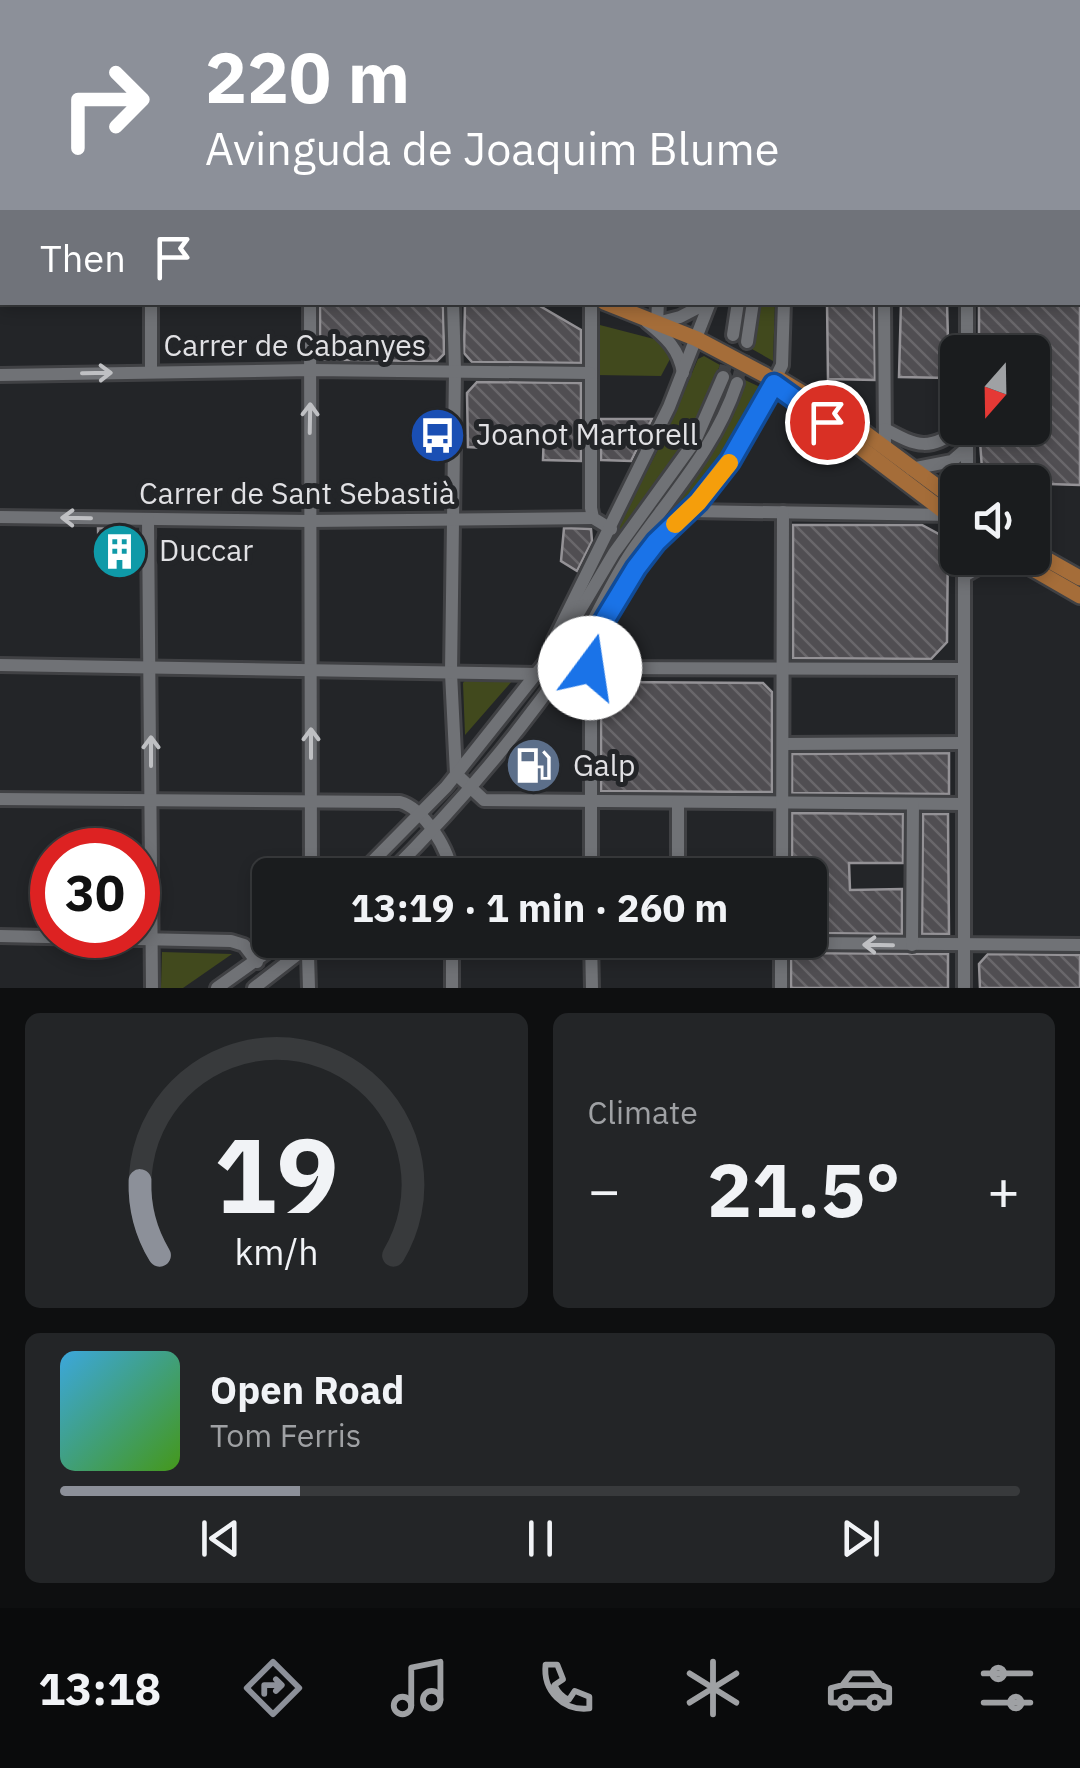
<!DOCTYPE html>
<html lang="en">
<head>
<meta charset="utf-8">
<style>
  body { margin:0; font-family:"IBM Plex Sans",sans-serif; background:#232527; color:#f1f3f6; height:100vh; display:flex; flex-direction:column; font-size:38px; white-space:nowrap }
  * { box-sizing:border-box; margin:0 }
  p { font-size:32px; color:#9fa1a4 }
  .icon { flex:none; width:55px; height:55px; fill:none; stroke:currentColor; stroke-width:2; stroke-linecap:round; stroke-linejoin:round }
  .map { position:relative; height:988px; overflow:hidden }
  .side { display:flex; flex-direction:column; gap:25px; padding:25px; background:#0e0f10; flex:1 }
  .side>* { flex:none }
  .top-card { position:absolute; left:0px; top:0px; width:1080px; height:305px; box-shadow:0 5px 15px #0003,0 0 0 2px #383a3c; background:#8c9099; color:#fff; overflow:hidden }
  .needle { width:65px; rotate:200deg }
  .fabs { position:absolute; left:940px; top:335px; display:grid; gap:20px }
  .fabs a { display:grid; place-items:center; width:110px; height:110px; border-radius:15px; background:#1a1c1e; box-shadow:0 5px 15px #0003,0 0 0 2px #383a3c; font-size:50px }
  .speed { position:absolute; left:30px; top:828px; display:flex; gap:20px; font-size:50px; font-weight:700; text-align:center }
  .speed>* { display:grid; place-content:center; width:130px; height:130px; border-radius:50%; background:#1a1c1e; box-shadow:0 5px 15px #0003,0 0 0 2px #383a3c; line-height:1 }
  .speed .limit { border:15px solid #d22; background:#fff; color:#111 }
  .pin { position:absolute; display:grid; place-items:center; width:85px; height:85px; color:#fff; margin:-42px; border:5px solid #fff; border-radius:50%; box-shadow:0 2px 10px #0007 }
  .me { position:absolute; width:110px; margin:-55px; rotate:14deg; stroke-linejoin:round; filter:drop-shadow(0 0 8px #0008) }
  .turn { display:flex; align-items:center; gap:35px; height:210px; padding:0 40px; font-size:45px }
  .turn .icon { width:130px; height:130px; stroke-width:2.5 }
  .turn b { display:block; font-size:70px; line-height:85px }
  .then { display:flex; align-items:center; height:95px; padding:0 40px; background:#0003; gap:20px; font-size:38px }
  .big { font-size:75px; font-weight:800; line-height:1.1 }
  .side .card { flex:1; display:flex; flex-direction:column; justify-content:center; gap:15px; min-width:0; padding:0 35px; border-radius:15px; background:#232527 }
  .side .dial { align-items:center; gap:0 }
  .dial svg { height:260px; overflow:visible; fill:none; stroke:#383a3c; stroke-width:7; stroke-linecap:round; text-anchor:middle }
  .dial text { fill:#f1f3f6; stroke:none }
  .song { display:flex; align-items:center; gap:30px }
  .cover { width:120px; height:120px; border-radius:15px; background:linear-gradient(135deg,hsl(200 70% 55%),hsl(100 70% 35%)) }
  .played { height:10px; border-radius:5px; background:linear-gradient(90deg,#8c9099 25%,#383a3c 25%) }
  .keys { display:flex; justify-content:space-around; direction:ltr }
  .heat { display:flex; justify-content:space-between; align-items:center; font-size:55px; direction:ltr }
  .side .tiles { flex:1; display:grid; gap:25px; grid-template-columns:1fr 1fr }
  .card:last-child { grid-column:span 2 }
  .trip { position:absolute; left:252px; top:858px; width:575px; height:100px; border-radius:15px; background:#1a1c1e; box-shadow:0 5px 15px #0003,0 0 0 2px #383a3c; font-weight:800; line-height:100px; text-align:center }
  .menu { display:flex; height:160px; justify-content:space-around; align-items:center; background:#0a0b0c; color:#9fa1a4 }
  .menu .icon { width:70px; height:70px }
  .menu .current { color:#8c9099 }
  .menu b { font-size:45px; color:#f1f3f6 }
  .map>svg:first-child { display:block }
  .green { fill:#41491d }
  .building { fill:url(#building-back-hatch); stroke:#949296; stroke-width:2.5 }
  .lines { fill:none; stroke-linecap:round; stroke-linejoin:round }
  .minor-tunnel { stroke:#404144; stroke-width:12; stroke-dasharray:12 6; stroke-linecap:butt }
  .minor-casing { stroke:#404144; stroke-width:18 }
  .major-casing { stroke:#404144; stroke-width:20 }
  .minor { stroke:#707276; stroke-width:12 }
  .major { stroke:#a56d39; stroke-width:15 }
  .rail { stroke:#c2c2c5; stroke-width:4; stroke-dasharray:15 8; stroke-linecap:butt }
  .oneway { stroke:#bfc0c3 }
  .route-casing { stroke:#114b97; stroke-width:25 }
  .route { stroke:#1a73e8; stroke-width:18 }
  .slow { stroke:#f59e0b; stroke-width:18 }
  .labels { text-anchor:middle; stroke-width:10; stroke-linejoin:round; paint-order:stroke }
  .street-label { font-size:30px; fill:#e1e1e4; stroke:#232528 }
  .poi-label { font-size:30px; fill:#e1e1e4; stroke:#232528; text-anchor:start }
</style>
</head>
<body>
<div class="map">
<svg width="1080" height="988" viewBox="0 0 1080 988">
  <defs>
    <pattern id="building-back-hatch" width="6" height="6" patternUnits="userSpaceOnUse" patternTransform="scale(2.5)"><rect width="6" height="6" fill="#504e52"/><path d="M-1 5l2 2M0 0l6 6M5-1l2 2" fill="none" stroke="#69676b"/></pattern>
  </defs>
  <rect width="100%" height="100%" fill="#232528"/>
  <g class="green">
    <path d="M758 303H775L773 361 752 349Z"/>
    <path d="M596 324 654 339 665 349 670 359 661 376 595 375Z"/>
    <path d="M704 356 720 365 696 427 682 452 596 570 665 436 698 359Z"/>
    <path d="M745 380 760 387C729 468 669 527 614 592L645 541 705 464Z"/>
    <path d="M468 677 514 679 465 735 463 683Z"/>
    <path d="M162 952 232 954 183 988H161Z"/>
  </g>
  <g class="building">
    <path d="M320 302H443L444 354 437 361 324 360 320 356Z"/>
    <path d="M465 302H533L581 330V363L472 362 464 353Z"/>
    <path d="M827 302H874L875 380 828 379Z"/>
    <path d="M901 302H947L949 378 899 377Z"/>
    <path d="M979 302H1080V485L983 482 979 428H1032V352H979Z"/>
    <path d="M477 382 581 383V461L543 460 544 430H483V448L468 447 467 393Z"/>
    <path d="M601 419H652L631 461 601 460Z"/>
    <path d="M793 525H922L948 539 947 642 931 659 793 658Z"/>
    <path d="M98 528 133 529 138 534V566L99 567Z"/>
    <path d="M564 528 591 529 592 541 577 571 561 561Z"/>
    <path d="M612 682 763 683 772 692V792L601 791V698Z"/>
    <path d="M532 745 551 761 536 783 516 766Z"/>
    <path d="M949 753V794L792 793V754Z"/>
    <path d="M792 813 903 814V863H849L850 890 902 889V934L810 933V875H792Z"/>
    <path d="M923 814H948L949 934H922Z"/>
    <path d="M791 953 948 954V988H791Z"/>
    <path d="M988 954 1080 955V988H980L979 964Z"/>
  </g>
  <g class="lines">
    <g class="minor-tunnel">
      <path d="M723 377 733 335"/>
      <path d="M737 383 747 342"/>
    </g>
    <defs>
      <g id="minor">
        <path d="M150 0V2"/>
        <path d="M463 0V2"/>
        <path d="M740 0V2"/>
        <path d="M962 0 963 2"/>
        <path d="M311 2V0"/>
        <path d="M821 2 822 0"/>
        <path d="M841 2 842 0"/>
        <path d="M854 2V0"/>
        <path d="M1078 65H1080"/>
        <path d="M0 90H2"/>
        <path d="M310 302 311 875"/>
        <path d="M453 302 455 370 451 673 456 774 484 800 963 804"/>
        <path d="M591 302V508L593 518 611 529"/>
        <path d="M658 302 657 323 680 317 709 302"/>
        <path d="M884 302 885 447"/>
        <path d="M967 302V352"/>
        <path d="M647 322C666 337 679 349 683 373"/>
        <path d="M733 335 738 302"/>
        <path d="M747 342 753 302"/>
        <path d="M151 372V302"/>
        <path d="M0 375 311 370 590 373"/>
        <path d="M967 428V482"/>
        <path d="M885 429C918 447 929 451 961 428"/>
        <path d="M911 469 952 461 967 448"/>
        <path d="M689 511 952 515"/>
        <path d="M0 517 309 521 593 518"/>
        <path d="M148 519 152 988"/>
        <path d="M964 576 996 558"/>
        <path d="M554 640 669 407 710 302"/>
        <path d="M591 663V875"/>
        <path d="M575 664 591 644 636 568 656 542 714 483 756 418 782 365 784 302"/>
        <path d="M0 665 537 674"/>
        <path d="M591 668 963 669"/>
        <path d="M783 744 963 743"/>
        <path d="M0 799 400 802C423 808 451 851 451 875"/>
        <path d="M359 875 446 787 560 644 614 553 695 441 723 377"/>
        <path d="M388 875C456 808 517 736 571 658 594 624 609 585 632 551 671 495 715 449 737 383"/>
        <path d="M678 875V802"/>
        <path d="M782 875 783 512"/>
        <path d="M0 936 231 941 244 945 257 962"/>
        <path d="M336 940 1080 945"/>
        <path d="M591 940 592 988"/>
        <path d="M912 945 913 804"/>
        <path d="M217 988 284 940"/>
        <path d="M254 988 316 940"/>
        <path d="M309 988 308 955 312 946"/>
        <path d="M452 988V940"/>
        <path d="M781 988V940"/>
        <path d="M964 988V558"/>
      </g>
      <g id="major">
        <path d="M0 234H2"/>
        <path d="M604 302 697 339 765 375 958 522"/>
        <path d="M779 379 849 421 958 502"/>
        <path d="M1032 551 1080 578"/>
        <path d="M1014 558 1080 596"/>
      </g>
    </defs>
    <use href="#minor" class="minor-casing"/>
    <use href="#major" class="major-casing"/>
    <use href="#minor" class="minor"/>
    <use href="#major" class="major"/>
    <path class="rail" d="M784 2V0"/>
  </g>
  <defs><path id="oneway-shaft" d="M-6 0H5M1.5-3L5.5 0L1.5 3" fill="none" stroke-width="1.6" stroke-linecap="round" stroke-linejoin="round" transform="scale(2.5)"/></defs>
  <g class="oneway">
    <use href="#oneway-shaft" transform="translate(97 373) rotate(-1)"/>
    <use href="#oneway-shaft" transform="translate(310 418) rotate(-89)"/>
    <use href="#oneway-shaft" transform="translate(76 518) rotate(-179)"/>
    <use href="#oneway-shaft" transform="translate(311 743) rotate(-90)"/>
    <use href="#oneway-shaft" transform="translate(151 751) rotate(-90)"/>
    <use href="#oneway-shaft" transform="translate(878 945) rotate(-179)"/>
  </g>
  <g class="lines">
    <defs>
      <path id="route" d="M590 668V644L636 568 656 542 698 502 730 461 774 384 827 422"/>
    </defs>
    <use href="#route" class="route-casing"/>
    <use href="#route" class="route"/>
    <path class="slow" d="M675 524 698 502 729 463"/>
  </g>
  <defs>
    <symbol id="bus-disc" viewBox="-11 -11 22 22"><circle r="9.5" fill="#1a4fb4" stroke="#232528"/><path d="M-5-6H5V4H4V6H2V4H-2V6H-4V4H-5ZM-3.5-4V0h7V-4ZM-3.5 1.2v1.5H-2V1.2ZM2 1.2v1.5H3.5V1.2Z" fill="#fff"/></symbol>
    <symbol id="building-disc" viewBox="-11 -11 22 22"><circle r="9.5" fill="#0f9aa8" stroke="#232528"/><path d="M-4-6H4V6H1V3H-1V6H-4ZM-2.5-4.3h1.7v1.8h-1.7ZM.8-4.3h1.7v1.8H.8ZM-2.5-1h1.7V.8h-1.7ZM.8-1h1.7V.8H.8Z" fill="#fff"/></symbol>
    <symbol id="fuel-disc" viewBox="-11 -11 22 22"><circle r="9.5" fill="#5c6f8a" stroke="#232528"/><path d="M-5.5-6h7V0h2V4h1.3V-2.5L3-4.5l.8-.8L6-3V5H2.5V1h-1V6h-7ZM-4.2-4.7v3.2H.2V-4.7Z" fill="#fff"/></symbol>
  </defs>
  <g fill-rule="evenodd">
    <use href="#bus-disc" x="406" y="404" width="63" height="63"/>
    <use href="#building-disc" x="88" y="520" width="63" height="63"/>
    <use href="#fuel-disc" x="502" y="734" width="63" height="63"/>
  </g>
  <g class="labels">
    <g class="street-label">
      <text x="295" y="356">Carrer de Cabanyes</text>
      <text x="297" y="504">Carrer de Sant Sebastià</text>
    </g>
    <g class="poi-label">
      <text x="476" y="445">Joanot Martorell</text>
      <text x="159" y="561">Duccar</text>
      <text x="573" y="776">Galp</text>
    </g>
  </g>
</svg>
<div class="fabs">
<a><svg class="needle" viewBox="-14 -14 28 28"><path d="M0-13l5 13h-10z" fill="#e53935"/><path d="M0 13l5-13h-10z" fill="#9fa1a4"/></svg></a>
<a><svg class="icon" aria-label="sound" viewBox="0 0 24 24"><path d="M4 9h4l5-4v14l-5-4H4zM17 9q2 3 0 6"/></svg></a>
</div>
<div class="speed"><div class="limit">30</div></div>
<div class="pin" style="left:827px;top:422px;background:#d93025"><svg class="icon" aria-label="arrive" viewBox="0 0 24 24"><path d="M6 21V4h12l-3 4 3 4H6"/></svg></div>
<svg class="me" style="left:590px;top:668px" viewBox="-20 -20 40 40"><circle r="19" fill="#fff"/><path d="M0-13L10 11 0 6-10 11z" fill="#1a73e8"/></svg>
<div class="trip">13:19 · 1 min · 260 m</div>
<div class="top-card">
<div class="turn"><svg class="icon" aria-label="right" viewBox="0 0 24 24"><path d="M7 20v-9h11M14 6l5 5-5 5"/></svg><div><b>220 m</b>Avinguda de Joaquim Blume</div></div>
<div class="then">Then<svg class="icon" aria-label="arrive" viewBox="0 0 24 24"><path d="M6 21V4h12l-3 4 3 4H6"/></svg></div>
</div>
</div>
<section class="side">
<div class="tiles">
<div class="card dial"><svg viewBox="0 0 100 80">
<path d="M14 69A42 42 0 1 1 86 69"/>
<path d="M14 69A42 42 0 0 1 8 46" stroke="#8c9099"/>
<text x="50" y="56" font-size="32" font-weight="700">19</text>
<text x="50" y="72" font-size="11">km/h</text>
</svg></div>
<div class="card"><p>Climate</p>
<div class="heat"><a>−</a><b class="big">21.5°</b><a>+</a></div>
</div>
<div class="card">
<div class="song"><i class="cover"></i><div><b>Open Road</b><p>Tom Ferris</p></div></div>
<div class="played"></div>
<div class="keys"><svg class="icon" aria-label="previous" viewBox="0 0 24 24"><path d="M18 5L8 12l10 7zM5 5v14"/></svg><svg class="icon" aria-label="pause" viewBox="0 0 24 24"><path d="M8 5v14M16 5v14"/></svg><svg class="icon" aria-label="next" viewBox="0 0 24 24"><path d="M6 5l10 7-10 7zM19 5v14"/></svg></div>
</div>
</div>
</section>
<nav class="menu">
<b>13:18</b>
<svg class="icon current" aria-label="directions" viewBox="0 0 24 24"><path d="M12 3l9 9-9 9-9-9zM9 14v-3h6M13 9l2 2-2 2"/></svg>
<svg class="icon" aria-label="music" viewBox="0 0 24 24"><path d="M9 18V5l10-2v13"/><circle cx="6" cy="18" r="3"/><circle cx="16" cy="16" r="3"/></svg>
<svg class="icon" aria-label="phone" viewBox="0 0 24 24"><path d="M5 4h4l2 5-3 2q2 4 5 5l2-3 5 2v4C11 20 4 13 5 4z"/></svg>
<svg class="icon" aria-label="climate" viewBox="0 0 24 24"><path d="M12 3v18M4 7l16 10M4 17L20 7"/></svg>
<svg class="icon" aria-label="car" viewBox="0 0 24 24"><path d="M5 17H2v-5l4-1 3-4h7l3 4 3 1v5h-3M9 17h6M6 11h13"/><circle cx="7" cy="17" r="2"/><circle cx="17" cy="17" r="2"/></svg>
<svg class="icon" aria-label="filters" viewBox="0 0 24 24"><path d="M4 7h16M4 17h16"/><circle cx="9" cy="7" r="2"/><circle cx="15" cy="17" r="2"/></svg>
</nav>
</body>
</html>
